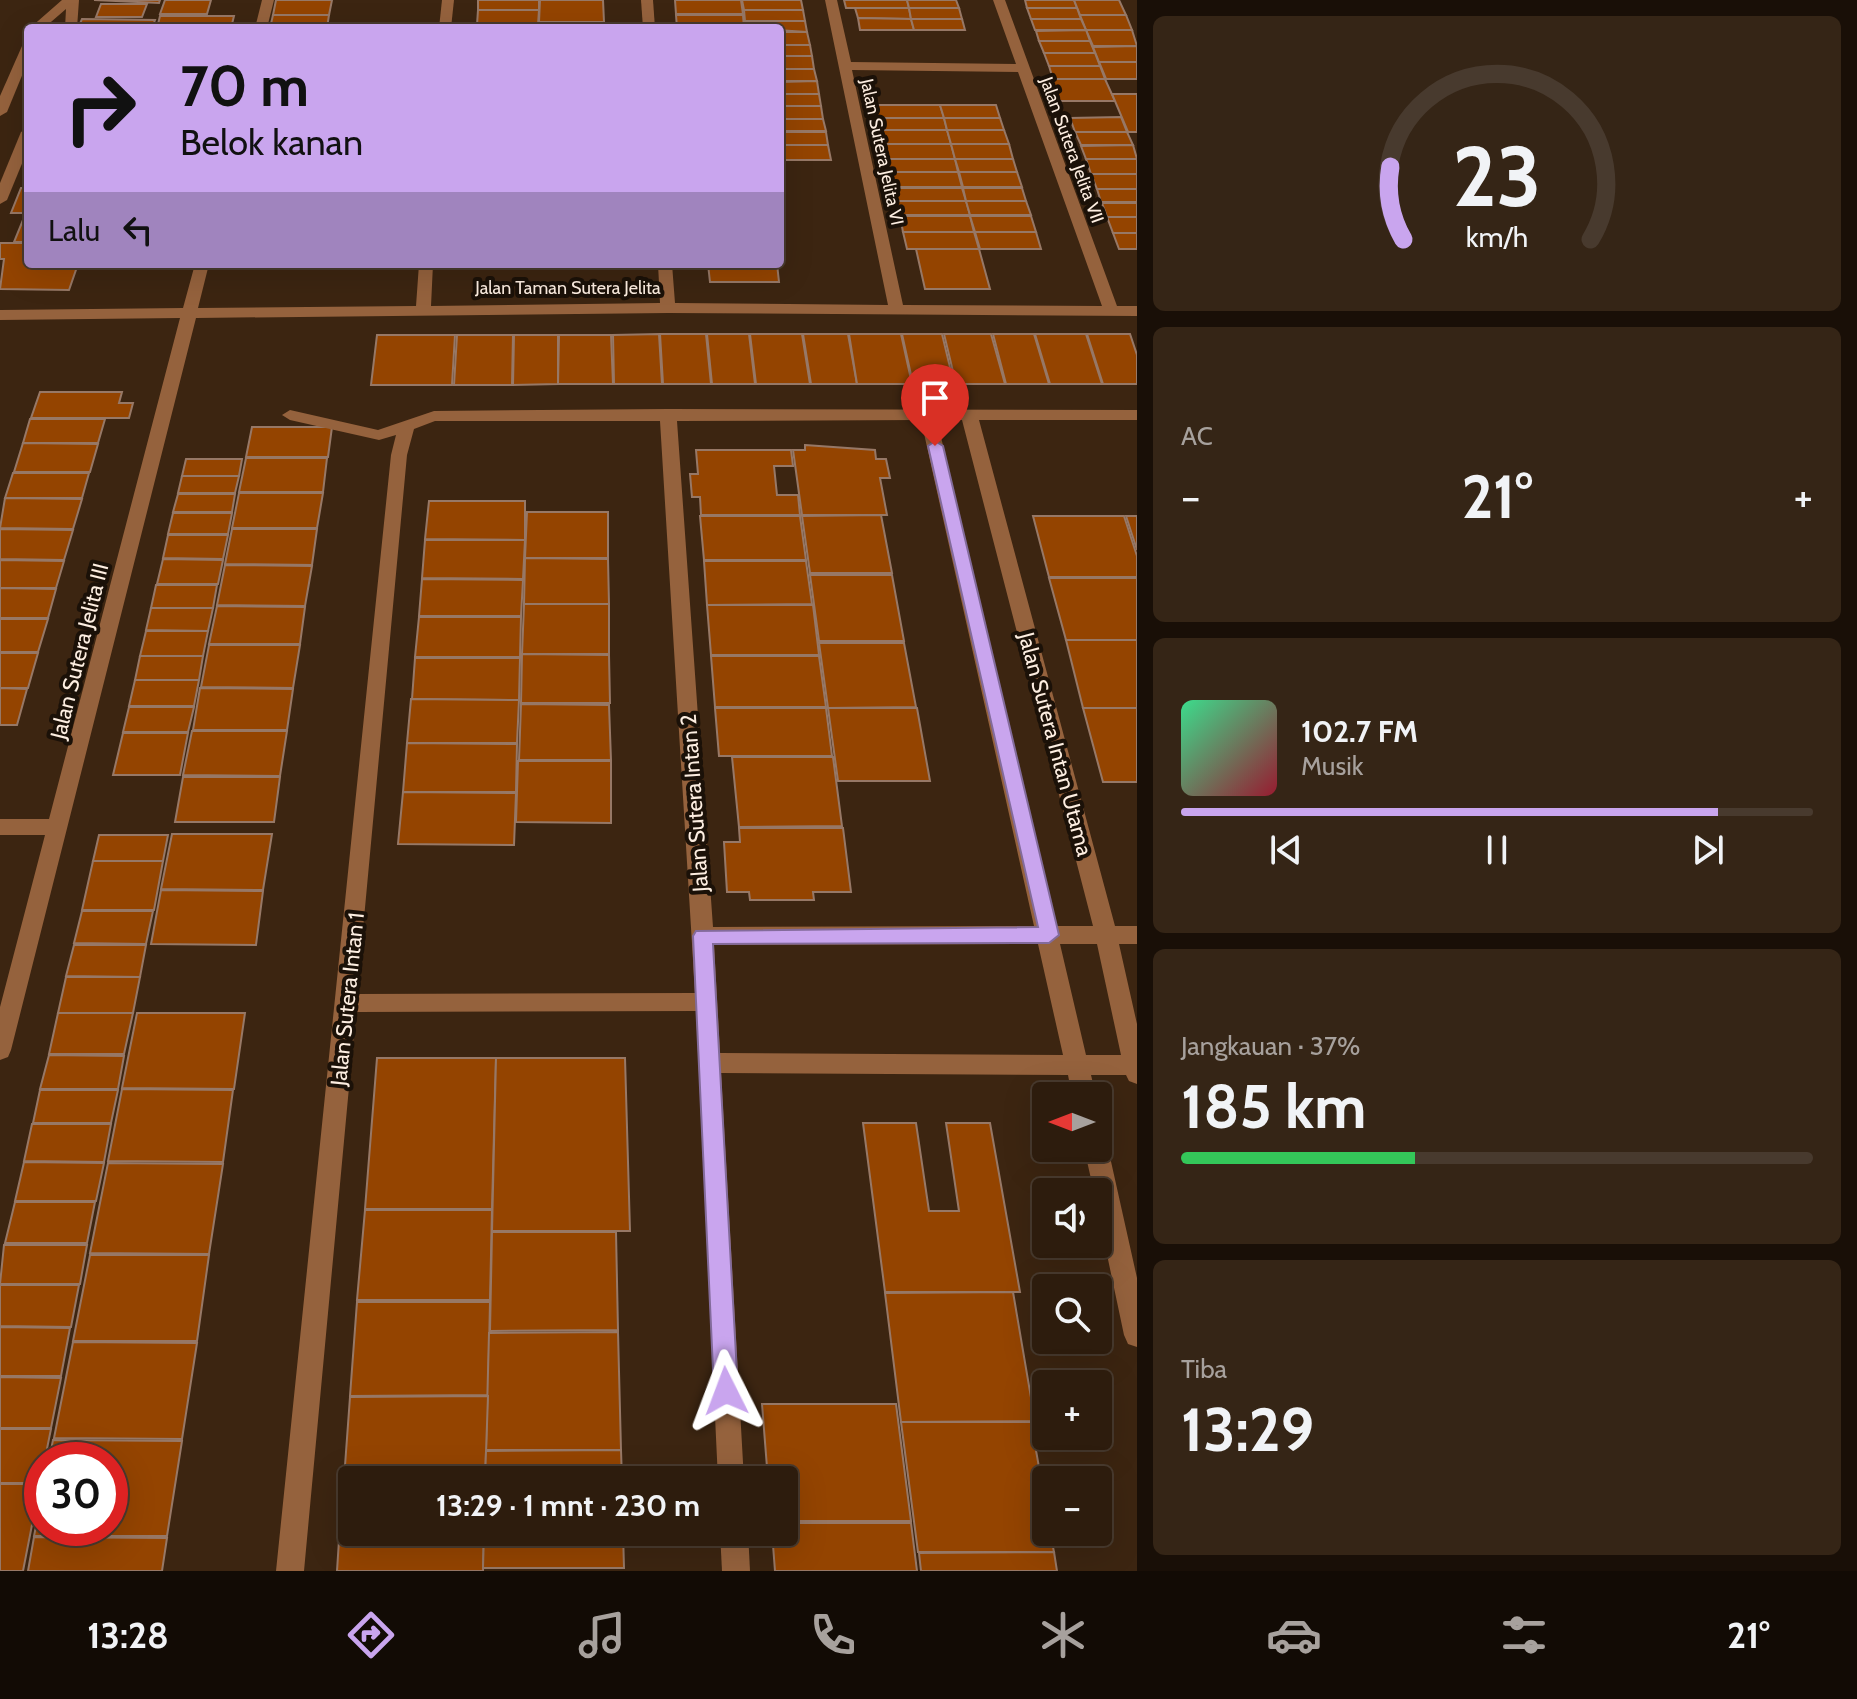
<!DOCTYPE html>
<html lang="id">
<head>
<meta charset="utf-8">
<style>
  body { margin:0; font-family:Cabin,sans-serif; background:#352516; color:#f1f3f6; height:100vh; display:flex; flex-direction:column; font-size:30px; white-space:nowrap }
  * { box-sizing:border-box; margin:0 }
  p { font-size:26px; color:#a7a19d }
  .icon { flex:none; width:44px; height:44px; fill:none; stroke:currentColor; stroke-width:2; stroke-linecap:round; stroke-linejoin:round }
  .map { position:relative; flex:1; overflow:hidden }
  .panel { display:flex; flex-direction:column; gap:16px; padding:16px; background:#190f07; width:720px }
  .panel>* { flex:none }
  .guide { position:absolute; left:24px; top:24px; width:760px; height:244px; border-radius:8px; box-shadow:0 8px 32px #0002,0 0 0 2px #483a2e; background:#c9a5ee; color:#111; overflow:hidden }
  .needle { width:52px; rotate:270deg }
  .controls { position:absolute; left:1032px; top:1082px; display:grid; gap:16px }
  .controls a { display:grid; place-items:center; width:80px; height:80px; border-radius:8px; background:#2d1c0d; box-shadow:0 8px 32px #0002,0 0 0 2px #483a2e; font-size:40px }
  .speed { position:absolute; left:24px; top:1442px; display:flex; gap:16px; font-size:40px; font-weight:700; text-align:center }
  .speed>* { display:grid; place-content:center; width:104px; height:104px; border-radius:50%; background:#2d1c0d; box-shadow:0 8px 32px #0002,0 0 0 2px #483a2e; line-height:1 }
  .speed .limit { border:12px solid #d22; background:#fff; color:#111 }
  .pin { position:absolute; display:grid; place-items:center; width:68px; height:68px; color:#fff; margin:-82px -34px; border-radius:50% 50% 50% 0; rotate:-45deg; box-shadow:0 0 8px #0007 }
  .pin .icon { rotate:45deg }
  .me { position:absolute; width:88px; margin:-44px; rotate:357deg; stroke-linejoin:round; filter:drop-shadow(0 0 6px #0008) }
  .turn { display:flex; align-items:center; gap:28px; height:168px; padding:0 24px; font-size:36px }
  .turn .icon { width:104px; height:104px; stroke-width:2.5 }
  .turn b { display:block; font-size:56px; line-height:68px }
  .then { display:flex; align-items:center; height:76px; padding:0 24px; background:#0003; gap:16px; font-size:30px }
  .big { font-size:60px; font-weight:700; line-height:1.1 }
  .panel .widget { flex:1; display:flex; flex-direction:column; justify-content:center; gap:12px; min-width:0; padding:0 28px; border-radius:12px; background:#352516 }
  .panel .dial { align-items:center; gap:0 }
  .dial svg { height:208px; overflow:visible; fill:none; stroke:#483a2e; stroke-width:7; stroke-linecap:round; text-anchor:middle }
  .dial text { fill:#f1f3f6; stroke:none }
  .song { display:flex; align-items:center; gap:24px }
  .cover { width:96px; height:96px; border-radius:12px; background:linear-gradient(135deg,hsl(150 70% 55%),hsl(350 70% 35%)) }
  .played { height:8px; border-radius:4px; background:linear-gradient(90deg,#c9a5ee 85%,#483a2e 85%) }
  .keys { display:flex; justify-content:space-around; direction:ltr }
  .heat { display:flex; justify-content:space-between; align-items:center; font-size:44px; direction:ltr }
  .charge { height:12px; border-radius:6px; background:linear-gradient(90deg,#34c759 37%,#483a2e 0) }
  .trip { position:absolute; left:338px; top:1466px; width:460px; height:80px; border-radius:8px; background:#2d1c0d; box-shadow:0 8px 32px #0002,0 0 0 2px #483a2e; font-weight:700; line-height:80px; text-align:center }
  .menu { display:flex; height:128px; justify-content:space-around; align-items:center; background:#120b05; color:#a7a19d }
  .menu .icon { width:56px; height:56px }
  .menu .selected { color:#c9a5ee }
  .menu b { font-size:36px; color:#f1f3f6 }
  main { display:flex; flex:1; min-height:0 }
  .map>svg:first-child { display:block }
  .building { fill:#944400; stroke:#977866; stroke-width:2 }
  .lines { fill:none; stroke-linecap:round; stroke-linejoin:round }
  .minor { fill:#95623d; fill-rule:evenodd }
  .route { fill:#c9a5ee; stroke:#836b9b; stroke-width:2 }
  .labels { text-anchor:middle; stroke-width:8; stroke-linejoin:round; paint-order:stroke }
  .far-street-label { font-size:18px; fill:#fdeee1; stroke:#1b1108 }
  .street-label { font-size:22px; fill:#fdeee1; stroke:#1b1108 }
</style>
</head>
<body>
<main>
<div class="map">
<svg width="1137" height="1571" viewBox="0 0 1137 1571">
  <rect width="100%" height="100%" fill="#3c2511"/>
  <g class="building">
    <path d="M94 0H160L159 3Z"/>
    <path d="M165 0H211L207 14H160Z"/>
    <path d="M276 0H332L329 15H273Z"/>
    <rect x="478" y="0" width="61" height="10"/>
    <path d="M540 0H603L604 22H539Z"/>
    <path d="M675 0H741L743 14H676Z"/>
    <path d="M742 0H801L803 10H744Z"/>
    <path d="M844 0H907L909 8H846Z"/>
    <path d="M907 0H956L959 8H909Z"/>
    <path d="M1025 0H1074L1077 8H1027Z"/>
    <path d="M1074 0H1119L1126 15H1080Z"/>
    <path d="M101 4H147L142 17H96Z"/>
    <path d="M855 8H909L911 19 858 18Z"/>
    <path d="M909 8H959L962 19H911Z"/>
    <path d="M1027 8H1077L1081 19H1031Z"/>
    <path d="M478 10H539L538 25H477Z"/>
    <path d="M744 10H803L805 21H745Z"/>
    <path d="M273 15H329L327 28H270Z"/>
    <path d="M676 15H743L744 28H677Z"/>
    <path d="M1080 15H1126L1132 30H1086Z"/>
    <path d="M160 16H234L231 28H157Z"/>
    <path d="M858 18 911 19 914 30H860Z"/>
    <path d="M82 19 155 20 152 28H78Z"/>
    <path d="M911 19H962L965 30H914Z"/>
    <path d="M1031 19H1081L1086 30H1035Z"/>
    <path d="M745 21H805L807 32 746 28Z"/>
    <rect x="539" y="22" width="65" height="6"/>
    <path d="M477 25H538V28H476Z"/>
    <path d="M1086 30H1132L1137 46H1093Z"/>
    <path d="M1086 30 1090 41H1039L1036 31Z"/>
    <path d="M780 32H807L810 45H780Z"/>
    <path d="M1039 41H1090L1095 53H1044Z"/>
    <path d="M780 45H810L812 56H780Z"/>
    <path d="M1137 46V62H1099L1093 47Z"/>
    <path d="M1044 53H1095L1100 66H1049Z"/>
    <path d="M780 56H812L814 69H780Z"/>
    <path d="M1099 62H1137V79H1106Z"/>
    <path d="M1049 66H1100L1105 79H1053Z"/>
    <path d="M780 69H814L817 81H780Z"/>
    <path d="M1043 79H1105L1115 101H1051Z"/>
    <path d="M817 81 819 94H780V82Z"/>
    <path d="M780 94H819L821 106H780Z"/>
    <path d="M1112 94H1137V132H1128Z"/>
    <path d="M875 105H940L944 118H878Z"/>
    <path d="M940 105H996L1000 118H944Z"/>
    <path d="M780 106H821L823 119H780Z"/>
    <path d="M1121 117 1127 132H1075L1070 118Z"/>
    <path d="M878 118H944L947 130H881Z"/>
    <path d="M944 118H1000L1004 130H947Z"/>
    <path d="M780 119H823L826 131H780Z"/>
    <path d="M881 130H947L951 144H884Z"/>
    <path d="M947 130H1004L1009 144H951Z"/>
    <path d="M780 132H826L828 145H780Z"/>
    <path d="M1075 132H1127L1133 145H1081Z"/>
    <path d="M884 144H951L955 159H887Z"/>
    <path d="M951 144H1009L1013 159H955Z"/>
    <path d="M780 145H828L831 160H780Z"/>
    <path d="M1133 145 1137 159H1086L1081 146Z"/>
    <path d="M887 159H955L958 172H890Z"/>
    <path d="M955 159H1013L1017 172H959Z"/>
    <path d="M1086 159H1137V174H1091Z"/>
    <path d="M890 172H958L962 187H893Z"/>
    <path d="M959 172H1017L1022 187H963Z"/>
    <path d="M1091 174H1137V189H1097Z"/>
    <path d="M21 188H28V213H11Z"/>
    <path d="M893 188H962L966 201H896Z"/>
    <path d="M963 188H1022L1026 201H966Z"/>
    <path d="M1097 189H1137V202H1101Z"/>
    <path d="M896 201H966L970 215H900Z"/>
    <path d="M966 201H1026L1031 215H970Z"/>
    <path d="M1102 203H1137V217H1107Z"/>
    <path d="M25 215H28V242H14Z"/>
    <path d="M900 216H970L974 232H903Z"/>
    <path d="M970 216H1031L1036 232H975Z"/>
    <path d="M1107 217H1137V233H1113Z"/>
    <path d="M903 232H974L979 249H907Z"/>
    <path d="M975 232H1036L1041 249H980Z"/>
    <path d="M1113 233H1137V249H1119Z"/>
    <path d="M0 243H28V264H78L69 290 0 289 4 259H0Z"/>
    <path d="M916 249H979L990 289H925Z"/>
    <path d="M708 264H777L779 282H710Z"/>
    <path d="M659 334 662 384H614L613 335Z"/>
    <path d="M660 334H706L711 384H663Z"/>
    <path d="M707 334H749L755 384H712Z"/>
    <path d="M750 334H802L810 384H756Z"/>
    <path d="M803 334H848L857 384H811Z"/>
    <path d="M849 334H901L912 384H857Z"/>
    <path d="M902 334H942L954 384H913Z"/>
    <path d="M944 334H991L1005 384H956Z"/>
    <path d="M993 334H1034L1049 384H1006Z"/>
    <path d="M1035 334H1086L1102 384H1050Z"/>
    <path d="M1087 334H1130L1137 355V384H1103Z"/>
    <path d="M377 335H455L452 385H371Z"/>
    <path d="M457 335H513L512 385H454Z"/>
    <path d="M514 335H558V384L513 385Z"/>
    <path d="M559 335H611L613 384H558Z"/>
    <path d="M40 392H122L119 403H133L129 418H31Z"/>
    <path d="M30 419H105L98 443H23Z"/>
    <path d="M252 427H332L328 457H246Z"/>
    <path d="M23 443 98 444 90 472H14Z"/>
    <path d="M805 445 875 450 876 459H886L890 478H880L887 515H802L793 450H805Z"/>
    <path d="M696 450H791L793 466H774L777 495H798L800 515H701L700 497H692L690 474H698Z"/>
    <path d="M246 458H327L323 492H239Z"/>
    <path d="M186 459H242L239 476H182Z"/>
    <path d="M13 473H89L82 498H5Z"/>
    <path d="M182 476H239L235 493H178Z"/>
    <path d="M239 493H323L317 528H232Z"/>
    <path d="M178 494H235L232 512H173Z"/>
    <path d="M5 498 82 499 73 529 0 528Z"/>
    <path d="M429 501H525V540L425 539Z"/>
    <path d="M527 512H608V558H525Z"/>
    <path d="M173 513H232L228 534H168Z"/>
    <path d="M881 515 892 573H810L802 516Z"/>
    <path d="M700 516H800L806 560H704Z"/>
    <path d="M1033 516H1124L1137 556V577H1049Z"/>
    <path d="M1126 516H1137V550Z"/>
    <path d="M0 529 73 530 64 560 0 559Z"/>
    <path d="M232 529H317L312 565 225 564Z"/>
    <path d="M168 535H228L223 559 163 558Z"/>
    <path d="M425 540H525L523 579 422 578Z"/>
    <path d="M525 558 608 559 609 604H524Z"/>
    <path d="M163 559 223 560 218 584H157Z"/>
    <path d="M0 560 64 561 56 588H0Z"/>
    <path d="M704 561H806L812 604 707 605Z"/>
    <path d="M225 565 312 566 305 606 217 605Z"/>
    <path d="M810 575H892L904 641H819Z"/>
    <path d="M1049 578H1137V640H1066Z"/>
    <path d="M422 579 523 580 521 616H419Z"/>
    <path d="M156 585H217L213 608H151Z"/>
    <path d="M0 588 56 589 48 618H0Z"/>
    <path d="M524 604H609V654H522Z"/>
    <path d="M707 605H813L819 655H711Z"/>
    <path d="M217 606 305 607 300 644H209Z"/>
    <path d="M151 608H213L208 631 146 630Z"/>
    <path d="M419 617H521L520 657H415Z"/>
    <path d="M0 619H48L38 652H0Z"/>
    <path d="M146 631H208L203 656H140Z"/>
    <path d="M1066 640H1137V708H1083Z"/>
    <path d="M819 643H904L916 707 828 708Z"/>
    <path d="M209 645H300L293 688 201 687Z"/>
    <path d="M0 653H38L28 688H0Z"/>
    <path d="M522 654 609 655 610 703H521Z"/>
    <path d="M140 656H203L199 680H135Z"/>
    <path d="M711 656H819L826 707H715Z"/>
    <path d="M415 658H520L519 700 412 699Z"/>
    <path d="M135 680H199L194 706H129Z"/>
    <path d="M0 688 27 689 17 725H0Z"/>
    <path d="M200 688 293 689 287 730H193Z"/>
    <path d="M411 699 519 700 517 743H407Z"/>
    <path d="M521 704 609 705 611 760H519Z"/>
    <path d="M129 707H194L188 732H123Z"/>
    <path d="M715 708H826L832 756H719Z"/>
    <path d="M828 708H917L930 781H838Z"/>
    <path d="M1083 708H1137V782H1103Z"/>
    <path d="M192 731H287L280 776 183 775Z"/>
    <path d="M123 733H188L180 775H113Z"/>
    <path d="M407 743 517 744 516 792H403Z"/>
    <path d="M732 757H833L842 826 739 827Z"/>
    <path d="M518 761H611V823L516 822Z"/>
    <path d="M183 777H280L274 822H175Z"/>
    <path d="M403 792 516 793 514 845 398 844Z"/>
    <path d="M739 828H843L851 892H813L814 900H750L749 892H727L724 842H740Z"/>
    <path d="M172 834H272L263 890 161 889Z"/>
    <path d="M99 835H168L163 861H93Z"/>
    <path d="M93 861H163L154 910H82Z"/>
    <path d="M161 890 263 891 256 945 151 944Z"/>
    <path d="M82 911H153L146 944 74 943Z"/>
    <path d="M74 945H146L140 977 66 976Z"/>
    <path d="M66 977H140L133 1013H58Z"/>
    <path d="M58 1013H133L124 1054H49Z"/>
    <path d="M137 1013H245L234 1089 122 1088Z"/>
    <path d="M49 1055 124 1056 118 1089H40Z"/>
    <path d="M377 1058H496L492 1209H365Z"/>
    <path d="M496 1058H625L630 1231H492Z"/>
    <path d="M122 1089 233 1090 223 1162 108 1161Z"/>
    <path d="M40 1090H118L111 1123H33Z"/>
    <path d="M863 1123H916L929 1211H959L946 1123H990L1020 1292H885Z"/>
    <path d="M32 1124H111L104 1162 24 1161Z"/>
    <path d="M24 1162 104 1163 96 1201H15Z"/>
    <path d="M108 1163 223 1164 209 1254 90 1253Z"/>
    <path d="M15 1202H95L87 1243H5Z"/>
    <path d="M365 1210H492L490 1300H357Z"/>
    <path d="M492 1232H616L618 1330 490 1331Z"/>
    <path d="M4 1245H87L80 1284H0Z"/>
    <path d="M90 1255H209L197 1341H73Z"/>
    <path d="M0 1285H79L71 1327 0 1326Z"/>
    <path d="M1013 1292 1035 1421 901 1422 885 1293Z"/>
    <path d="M357 1302H490L488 1395 350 1396Z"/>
    <path d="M0 1327 70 1328 61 1376H0Z"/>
    <path d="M618 1332 621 1450H486L489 1333Z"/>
    <path d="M73 1342 197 1343 182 1439 54 1438Z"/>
    <path d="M0 1377 61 1378 51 1428H0Z"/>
    <path d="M488 1396 485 1480H352V1492L343 1493 350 1397Z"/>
    <path d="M762 1404H896L911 1521H784V1480H768Z"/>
    <path d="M901 1422H1031L1046 1507V1532H1050L1054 1552H918Z"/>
    <path d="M0 1429H51L40 1483H0Z"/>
    <path d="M53 1440 182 1441 167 1536H34L42 1497V1528H110V1460H49Z"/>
    <path d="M621 1450 622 1480H485L486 1451Z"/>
    <path d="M0 1484H40L23 1571H0Z"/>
    <path d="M342 1494H352V1532H484L483 1571H337Z"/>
    <path d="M784 1523H911L917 1571H775L772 1532H784Z"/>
    <path d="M484 1532H623L624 1568H483Z"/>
    <path d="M34 1537 167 1538 162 1571H28Z"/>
    <path d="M1054 1552 1057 1571H921L919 1553Z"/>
  </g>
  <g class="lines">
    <g class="minor">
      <path d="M62 0H79L77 28H65L66 9 44 28H30Z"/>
      <path d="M262 0H274L267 28H255Z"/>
      <path d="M442 0H454L451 28H439Z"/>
      <path d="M641 0H653L655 28H643Z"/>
      <path d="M825 0H837L851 62 1016 64 993 0H1005L1117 306H1137V316L668 313 196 318 11 1050 8 1057 0 1060V1007L45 835H0V819H49L180 318 0 320V310L183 308 195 264H209L198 308 416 306 419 264H433L431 306 660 303 658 264H672L675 303 888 305ZM852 70 1018 72 1102 306 903 305Z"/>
      <path d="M28 42V61L7 112 0 116V96L22 46Z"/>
      <path d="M28 128V149L7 200 0 204V183L21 132Z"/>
      <path d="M668 409 1137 410V420H979L1115 926H1137V944H1119L1137 1024V1084L1129 1081 1126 1075H1091L1096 1096H1072L1068 1075 721 1073 744 1480H718L696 1011 356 1012 304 1571H276L391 455 396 435 379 440 290 420 282 415 290 410 378 430 434 411ZM921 420 1034 926 713 927 677 421ZM937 420H962L1093 926H1056ZM435 421H660L695 993 357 994 407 455 414 429ZM1038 944 1063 1055 720 1053 714 945ZM1060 944H1097L1121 1055H1086Z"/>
      <path d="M1098 1138 1104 1141 1108 1148 1137 1278V1347L1128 1344 1124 1335 1098 1212V1192H1094L1084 1148H1098Z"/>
      <path d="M720 1532H748L750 1571H722Z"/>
    </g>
  </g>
  <path class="route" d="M935 441 943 446 1059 935 1049 943 713 944 738 1391 735 1399 726 1402 718 1399 714 1391 693 936 696 931 1038 927 928 446Z"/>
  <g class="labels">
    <g class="far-street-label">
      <text transform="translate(1072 150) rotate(70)" y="6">Jalan Sutera Jelita VII</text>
      <text transform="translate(882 152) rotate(78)" y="6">Jalan Sutera Jelita VI</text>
      <text x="568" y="294">Jalan Taman Sutera Jelita</text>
    </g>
    <g class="street-label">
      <text transform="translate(79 651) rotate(-76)" y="8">Jalan Sutera Jelita III</text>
      <text transform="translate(1056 744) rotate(75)" y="8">Jalan Sutera Intan Utama</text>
      <text transform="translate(694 803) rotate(-94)" y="8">Jalan Sutera Intan 2</text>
      <text transform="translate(347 999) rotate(-84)" y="8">Jalan Sutera Intan 1</text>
    </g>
  </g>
</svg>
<div class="controls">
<a><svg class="needle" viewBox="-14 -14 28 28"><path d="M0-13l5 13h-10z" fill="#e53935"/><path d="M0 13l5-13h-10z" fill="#a7a19d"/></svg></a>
<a><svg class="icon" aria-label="sound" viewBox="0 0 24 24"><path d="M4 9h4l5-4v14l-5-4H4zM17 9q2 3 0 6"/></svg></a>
<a><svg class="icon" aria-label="search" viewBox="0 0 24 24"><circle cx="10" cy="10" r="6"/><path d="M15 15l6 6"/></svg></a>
<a>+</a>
<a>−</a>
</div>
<div class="speed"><div class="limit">30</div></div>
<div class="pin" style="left:935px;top:446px;background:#d93025"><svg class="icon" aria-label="arrive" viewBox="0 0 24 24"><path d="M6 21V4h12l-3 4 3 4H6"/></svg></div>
<svg class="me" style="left:726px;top:1391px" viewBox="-20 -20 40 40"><path d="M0-17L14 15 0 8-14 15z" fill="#c9a5ee" stroke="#fff" stroke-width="4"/></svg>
<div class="trip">13:29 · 1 mnt · 230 m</div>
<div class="guide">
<div class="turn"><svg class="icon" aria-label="right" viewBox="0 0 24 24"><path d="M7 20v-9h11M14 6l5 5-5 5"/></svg><div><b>70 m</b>Belok kanan</div></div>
<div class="then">Lalu<svg class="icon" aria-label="left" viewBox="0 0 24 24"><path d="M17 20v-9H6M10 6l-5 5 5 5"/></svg></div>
</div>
</div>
<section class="panel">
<div class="widget dial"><svg viewBox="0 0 100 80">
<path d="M14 69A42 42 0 1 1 86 69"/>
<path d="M14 69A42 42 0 0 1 9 41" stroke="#c9a5ee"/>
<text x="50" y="56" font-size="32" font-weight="700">23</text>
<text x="50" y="72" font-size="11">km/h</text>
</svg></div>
<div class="widget"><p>AC</p>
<div class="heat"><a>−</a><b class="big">21°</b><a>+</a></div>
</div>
<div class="widget">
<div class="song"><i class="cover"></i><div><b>102.7 FM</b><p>Musik</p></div></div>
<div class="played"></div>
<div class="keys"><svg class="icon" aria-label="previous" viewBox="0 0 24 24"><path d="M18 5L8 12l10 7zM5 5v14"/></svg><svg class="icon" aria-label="pause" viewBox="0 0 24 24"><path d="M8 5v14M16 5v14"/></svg><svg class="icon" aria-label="next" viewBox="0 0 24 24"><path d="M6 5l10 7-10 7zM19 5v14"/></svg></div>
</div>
<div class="widget"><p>Jangkauan · 37%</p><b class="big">185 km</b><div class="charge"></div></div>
<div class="widget"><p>Tiba</p><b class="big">13:29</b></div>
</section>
</main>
<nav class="menu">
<b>13:28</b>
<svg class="icon selected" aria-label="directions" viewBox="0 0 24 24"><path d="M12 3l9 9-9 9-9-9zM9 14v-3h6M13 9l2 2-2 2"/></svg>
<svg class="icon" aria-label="music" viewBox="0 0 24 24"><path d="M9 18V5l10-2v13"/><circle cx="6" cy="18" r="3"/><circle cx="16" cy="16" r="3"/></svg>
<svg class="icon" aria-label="phone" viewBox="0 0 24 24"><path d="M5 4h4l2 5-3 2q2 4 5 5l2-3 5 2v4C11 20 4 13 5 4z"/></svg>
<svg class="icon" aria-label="climate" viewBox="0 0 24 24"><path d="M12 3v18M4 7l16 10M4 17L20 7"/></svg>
<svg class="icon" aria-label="car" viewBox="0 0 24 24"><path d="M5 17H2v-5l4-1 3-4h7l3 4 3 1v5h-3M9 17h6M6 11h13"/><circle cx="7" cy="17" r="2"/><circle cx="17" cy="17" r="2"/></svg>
<svg class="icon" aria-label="filters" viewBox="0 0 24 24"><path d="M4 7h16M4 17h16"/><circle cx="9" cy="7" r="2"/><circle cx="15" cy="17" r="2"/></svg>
<b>21°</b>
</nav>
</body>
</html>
